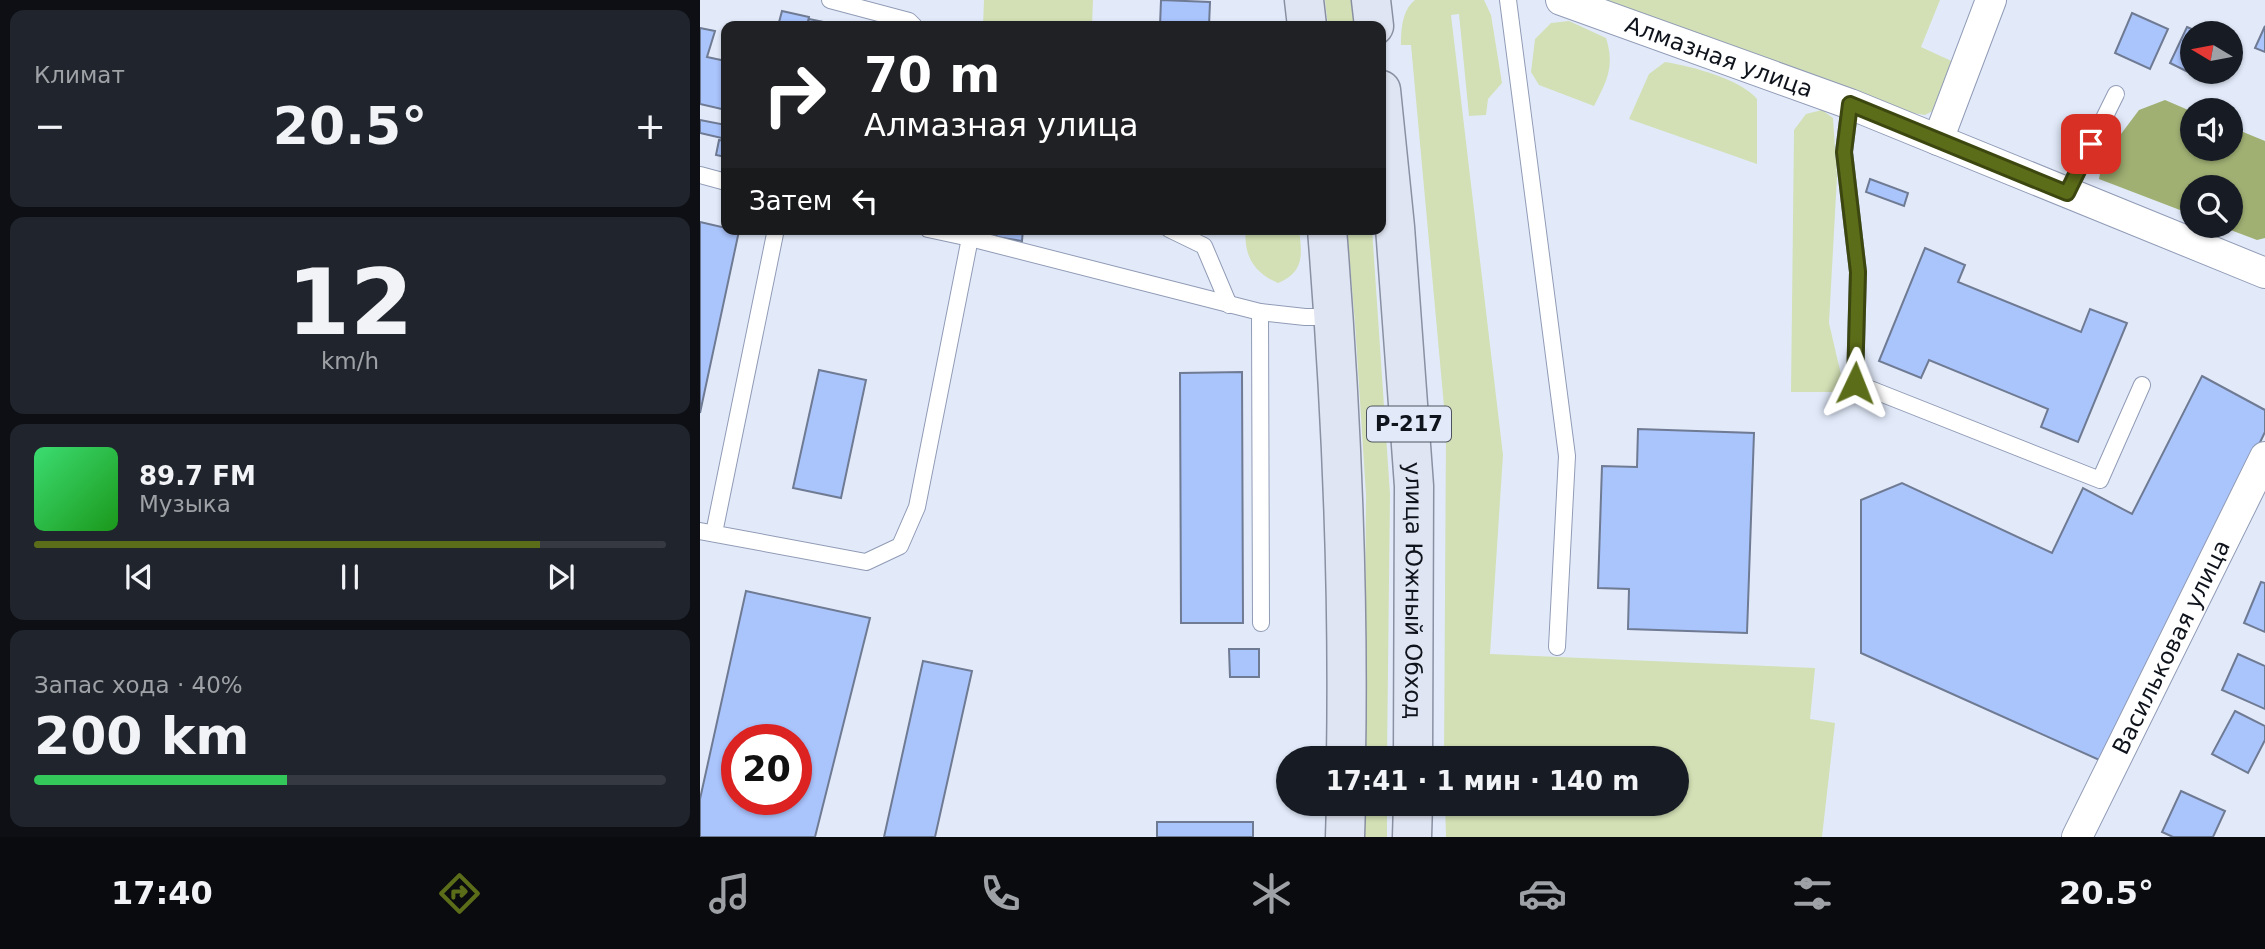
<!DOCTYPE html>
<html lang="ru">
<head>
<meta charset="utf-8">
<style>
  body { margin:0; font-family:"DejaVu Sans",sans-serif; background:#20242c; color:#f1f3f6; height:100vh; display:flex; flex-direction:column; font-size:26px; white-space:nowrap }
  * { box-sizing:border-box; margin:0 }
  p { font-size:23px; color:#9ea1a6 }
  .icon { flex:none; width:38px; height:38px; fill:none; stroke:currentColor; stroke-width:2; stroke-linecap:round; stroke-linejoin:round }
  .map { position:relative; flex:1; overflow:hidden }
  .details { display:flex; flex-direction:column; gap:10px; padding:10px; background:#0d0f14; width:700px }
  .details>* { flex:none }
  .guide { position:absolute; left:21px; top:21px; width:665px; height:214px; border-radius:14px; box-shadow:0 2px 5px #0004; background:#202124; color:#fff; overflow:hidden }
  .needle { width:46px; rotate:280deg }
  .controls { position:absolute; left:1480px; top:21px; display:grid; gap:14px }
  .controls a { display:grid; place-items:center; width:63px; height:63px; border-radius:50%; background:#171b24; box-shadow:0 2px 5px #0004; font-size:35px }
  .speed { position:absolute; left:21px; top:724px; display:flex; gap:14px; font-size:35px; font-weight:700; text-align:center }
  .speed>* { display:grid; place-content:center; width:91px; height:91px; border-radius:50%; background:#171b24; box-shadow:0 2px 5px #0004; line-height:1 }
  .speed .limit { border:10px solid #d22; background:#fff; color:#111 }
  .pin { position:absolute; display:grid; place-items:center; width:60px; height:60px; color:#fff; margin:-30px; border-radius:14px; box-shadow:0 4px 10px #0006 }
  .me { position:absolute; width:77px; margin:-38px; rotate:2deg; stroke-linejoin:round; filter:drop-shadow(0 0 5px #0008) }
  .turn { display:flex; align-items:center; gap:24px; height:147px; padding:0 28px; font-size:32px }
  .turn .icon { width:91px; height:91px; stroke-width:2.5 }
  .turn b { display:block; font-size:49px; line-height:60px }
  .then { display:flex; align-items:center; height:66px; padding:0 28px; background:#0003; gap:14px; font-size:26px }
  .big { font-size:52px; font-weight:800; line-height:1.1 }
  .details .tile { flex:1; display:flex; flex-direction:column; justify-content:center; gap:10px; min-width:0; padding:0 24px; border-radius:14px; background:#20242c }
  .details .dial { align-items:center; gap:0 }
  .dial b { font-size:91px; line-height:1 }
  .song { display:flex; align-items:center; gap:21px }
  .cover { width:84px; height:84px; border-radius:10px; background:linear-gradient(135deg,hsl(140 70% 55%),hsl(120 70% 35%)) }
  .played { height:7px; border-radius:4px; background:linear-gradient(90deg,#5c6d19 80%,#363941 80%) }
  .keys { display:flex; justify-content:space-around; direction:ltr }
  .heat { display:flex; justify-content:space-between; align-items:center; font-size:38px; direction:ltr }
  .charge { height:10px; border-radius:5px; background:linear-gradient(90deg,#34c759 40%,#363941 0) }
  .trip { position:absolute; left:576px; top:746px; width:413px; height:70px; border-radius:35px; background:#171b24; box-shadow:0 2px 5px #0004; font-weight:800; line-height:70px; text-align:center }
  .menu { display:flex; height:112px; justify-content:space-around; align-items:center; background:#090b0e; color:#9ea1a6 }
  .menu .icon { width:49px; height:49px }
  .menu .selected { color:#5c6d19 }
  .menu b { font-size:32px; color:#f1f3f6 }
  main { display:flex; flex:1; min-height:0 }
  .map>svg:first-child { display:block }
  .green { fill:#d3e0b5 }
  .forest { fill:#a0b073 }
  .building { fill:#aac4fc; stroke:#6f7a93; stroke-width:2; fill-rule:evenodd }
  .lines { fill:none; stroke-linecap:round; stroke-linejoin:round }
  .lane-casing { stroke:#909bb5; stroke-width:18 }
  .street-casing { stroke:#909bb5; stroke-width:32 }
  .primary-casing { stroke:#8990a2; stroke-width:41 }
  .lane { stroke:#fff; stroke-width:16 }
  .street { stroke:#fff; stroke-width:30 }
  .primary { stroke:#dfe5f2; stroke-width:38 }
  .route-casing { stroke:#3c4710; stroke-width:18 }
  .route { stroke:#5c6d19; stroke-width:12 }
  .labels { text-anchor:middle; stroke-width:7; stroke-linejoin:round; paint-order:stroke }
  .shield { fill:#e2eafa; stroke:#4e545f; stroke-width:2 }
  .shield-label { font-size:21px; font-weight:bold; fill:#0f131c }
  .street-label { font-size:23px; fill:#0f131c; stroke:#e2eafa }
</style>
</head>
<body>
<main>
<section class="details">
<div class="tile"><p>Климат</p>
<div class="heat"><a>−</a><b class="big">20.5°</b><a>+</a></div>
</div>
<div class="tile dial"><b>12</b><p>km/h</p></div>
<div class="tile">
<div class="song"><i class="cover"></i><div><b>89.7 FM</b><p>Музыка</p></div></div>
<div class="played"></div>
<div class="keys"><svg class="icon" aria-label="previous" viewBox="0 0 24 24"><path d="M18 5L8 12l10 7zM5 5v14"/></svg><svg class="icon" aria-label="pause" viewBox="0 0 24 24"><path d="M8 5v14M16 5v14"/></svg><svg class="icon" aria-label="next" viewBox="0 0 24 24"><path d="M6 5l10 7-10 7zM19 5v14"/></svg></div>
</div>
<div class="tile"><p>Запас хода · 40%</p><b class="big">200 km</b><div class="charge"></div></div>
</section>
<div class="map">
<svg width="1565" height="837" viewBox="0 0 1565 837">
  <rect width="100%" height="100%" fill="#e2eafa"/>
  <g class="green">
    <path d="M284 0H393L392 26H283Z"/>
    <path d="M625 0H651L654 26H628Z"/>
    <path d="M715 0H784L791 15 802 83 788 99 786 115 769 116 759 14 751 15 803 455 790 654 1115 668 1110 719 1135 723 1122 837H746L745 803H976V758H744L746 428 711 45H701C701 30 702 10 715 0Z"/>
    <path d="M892 0H1240L1221 47 1258 64 1240 107 1225 115 1207 112Z"/>
    <path d="M869 21 906 38C915 66 907 81 894 106L839 85 831 72 835 39 851 23Z"/>
    <path d="M965 62C991 66 1040 79 1057 99V164L929 119 949 74Z"/>
    <path d="M1122 110 1133 118 1137 177 1129 323 1145 392H1091L1094 130 1106 114Z"/>
    <path d="M546 229H599C602 254 605 272 578 283 554 273 543 255 546 229Z"/>
    <path d="M647 229H672L690 494 687 758H664L666 495 655 323Z"/>
    <rect x="664" y="803" width="23" height="34"/>
  </g>
  <path class="forest" d="M1465 100 1493 112V149H1531V127L1565 141V238L1557 240 1520 226H1531V187H1493V215L1399 179 1403 158 1439 110Z"/>
  <g class="building">
    <path d="M461 0 510 2 509 26H460Z"/>
    <path d="M82 11 109 17 107 26H78Z"/>
    <path d="M1432 13 1468 29 1450 69 1415 53Z"/>
    <path d="M109 19 143 26H107Z"/>
    <path d="M1565 26V52L1555 48Z"/>
    <path d="M1487 27 1501 33H1493V72H1513L1508 82 1470 63Z"/>
    <path d="M0 28 15 31 7 57 26 61V110L0 104Z"/>
    <path d="M0 120 26 125V139L0 133Z"/>
    <path d="M19 140 26 141V157L16 155Z"/>
    <path d="M1170 179 1208 193 1204 206 1166 192Z"/>
    <path d="M0 222 39 231 0 413Z"/>
    <path d="M298 229H323L322 241 296 237Z"/>
    <path d="M1225 248 1265 265 1258 282 1381 332 1390 309 1427 323 1378 442 1341 427 1348 409 1229 360 1221 378 1179 361Z"/>
    <path d="M119 370 166 380 141 498 93 488Z"/>
    <path d="M542 372 543 623H481L480 373Z"/>
    <path d="M1502 376 1565 410V432L1406 763 1161 653V500L1202 483 1352 553 1383 488 1432 514Z"/>
    <path d="M938 429 1054 433 1047 633 928 629 929 589 898 588 902 466 937 467Z"/>
    <path d="M1561 582 1565 583V632L1544 623Z"/>
    <path d="M46 591 170 618 115 837H0V799ZM37 740H96V800H37Z"/>
    <path d="M529 649H559V677H530Z"/>
    <path d="M1538 654 1565 666V709L1522 690Z"/>
    <path d="M223 661 272 671 235 837H184Z"/>
    <path d="M1535 711 1565 726V740L1548 773 1512 754Z"/>
    <path d="M1481 791 1525 811 1513 837H1473L1462 832Z"/>
    <rect x="457" y="822" width="96" height="15"/>
  </g>
  <g class="lines">
    <defs>
      <g id="lane">
        <path d="M130 0 209 21 214 26"/>
        <path d="M808 0 867 456 857 647"/>
        <path d="M1150 104 1144 152 1158 272 1155 383 1400 480 1442 385"/>
        <path d="M0 175 26 182"/>
        <path d="M1367 193 1416 94"/>
        <path d="M228 229 270 238 560 312 605 317H634"/>
        <path d="M469 229 504 246 529 305"/>
        <path d="M560 312 561 623"/>
        <path d="M0 531 166 562 200 546 217 507 270 238"/>
        <path d="M14 533 76 229"/>
      </g>
      <g id="street">
        <path id="s1" d="M861 0 1150 104 1565 273"/>
        <path d="M1238 140 1291 0"/>
        <path id="s2" d="M1377 837 1565 457"/>
      </g>
      <g id="primary">
        <path d="M604 0 607 26"/>
        <path d="M671 0 674 26"/>
        <path id="s3" d="M681 90 695 227 714 486 713 758"/>
        <path d="M627 229C641 405 649 581 646 758"/>
        <path d="M645 837 646 803"/>
        <path d="M712 837 713 803"/>
      </g>
    </defs>
    <use href="#lane" class="lane-casing"/>
    <use href="#street" class="street-casing"/>
    <use href="#primary" class="primary-casing"/>
    <use href="#lane" class="lane"/>
    <use href="#street" class="street"/>
    <use href="#primary" class="primary"/>
  </g>
  <g class="lines">
    <defs>
      <path id="route" d="M1155 383 1158 272 1144 152 1150 104 1367 193 1391 144"/>
    </defs>
    <use href="#route" class="route-casing"/>
    <use href="#route" class="route"/>
  </g>
  <g class="labels">
    <rect class="shield" x="667" y="406.5" width="84" height="35" rx="5"/>
    <g class="shield-label">
      <text x="709" y="431">Р-217</text>
    </g>
    <g class="street-label">
      <text dy="8" stroke="none"><textPath href="#s1" startOffset="168">Алмазная улица</textPath></text>
      <text dy="8" stroke="none"><textPath href="#s3" startOffset="502">улица Южный Обход</textPath></text>
      <text dy="8" stroke="none"><textPath href="#s2" startOffset="212">Васильковая улица</textPath></text>
    </g>
  </g>
</svg>
<div class="controls">
<a><svg class="needle" viewBox="-14 -14 28 28"><path d="M0-13l5 13h-10z" fill="#e53935"/><path d="M0 13l5-13h-10z" fill="#9ea1a6"/></svg></a>
<a><svg class="icon" aria-label="sound" viewBox="0 0 24 24"><path d="M4 9h4l5-4v14l-5-4H4zM17 9q2 3 0 6"/></svg></a>
<a><svg class="icon" aria-label="search" viewBox="0 0 24 24"><circle cx="10" cy="10" r="6"/><path d="M15 15l6 6"/></svg></a>
</div>
<div class="speed"><div class="limit">20</div></div>
<div class="pin" style="left:1391px;top:144px;background:#d93025"><svg class="icon" aria-label="arrive" viewBox="0 0 24 24"><path d="M6 21V4h12l-3 4 3 4H6"/></svg></div>
<svg class="me" style="left:1155px;top:383px" viewBox="-20 -20 40 40"><path d="M0-17L14 15 0 8-14 15z" fill="#5c6d19" stroke="#fff" stroke-width="4"/></svg>
<div class="trip">17:41 · 1 мин · 140 m</div>
<div class="guide">
<div class="turn"><svg class="icon" aria-label="right" viewBox="0 0 24 24"><path d="M7 20v-9h11M14 6l5 5-5 5"/></svg><div><b>70 m</b>Алмазная улица</div></div>
<div class="then">Затем<svg class="icon" aria-label="left" viewBox="0 0 24 24"><path d="M17 20v-9H6M10 6l-5 5 5 5"/></svg></div>
</div>
</div>
</main>
<nav class="menu">
<b>17:40</b>
<svg class="icon selected" aria-label="directions" viewBox="0 0 24 24"><path d="M12 3l9 9-9 9-9-9zM9 14v-3h6M13 9l2 2-2 2"/></svg>
<svg class="icon" aria-label="music" viewBox="0 0 24 24"><path d="M9 18V5l10-2v13"/><circle cx="6" cy="18" r="3"/><circle cx="16" cy="16" r="3"/></svg>
<svg class="icon" aria-label="phone" viewBox="0 0 24 24"><path d="M5 4h4l2 5-3 2q2 4 5 5l2-3 5 2v4C11 20 4 13 5 4z"/></svg>
<svg class="icon" aria-label="climate" viewBox="0 0 24 24"><path d="M12 3v18M4 7l16 10M4 17L20 7"/></svg>
<svg class="icon" aria-label="car" viewBox="0 0 24 24"><path d="M5 17H2v-5l4-1 3-4h7l3 4 3 1v5h-3M9 17h6M6 11h13"/><circle cx="7" cy="17" r="2"/><circle cx="17" cy="17" r="2"/></svg>
<svg class="icon" aria-label="filters" viewBox="0 0 24 24"><path d="M4 7h16M4 17h16"/><circle cx="9" cy="7" r="2"/><circle cx="15" cy="17" r="2"/></svg>
<b>20.5°</b>
</nav>
</body>
</html>
